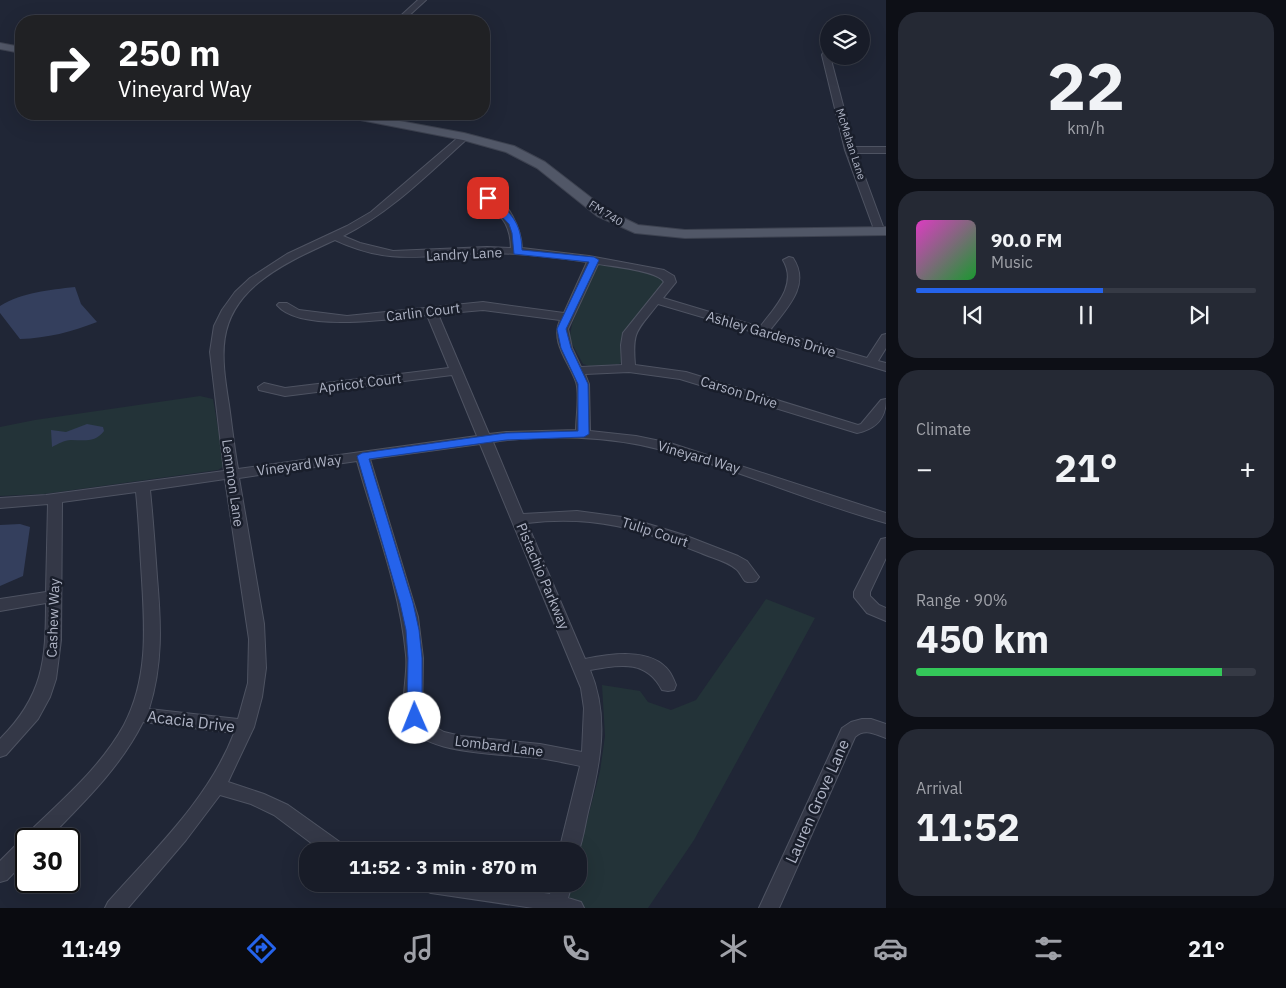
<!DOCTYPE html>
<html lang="en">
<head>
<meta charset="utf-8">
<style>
  body { margin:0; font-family:"IBM Plex Sans",sans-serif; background:#252934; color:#f1f3f6; height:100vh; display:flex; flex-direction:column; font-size:19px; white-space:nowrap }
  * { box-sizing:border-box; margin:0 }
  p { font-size:16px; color:#9fa1a8 }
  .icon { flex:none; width:28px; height:28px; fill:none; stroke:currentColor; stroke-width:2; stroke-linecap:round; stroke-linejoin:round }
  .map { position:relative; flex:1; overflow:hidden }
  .sheet { display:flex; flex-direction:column; gap:12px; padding:12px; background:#0d0f16; width:400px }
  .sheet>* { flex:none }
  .top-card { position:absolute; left:15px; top:15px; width:475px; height:105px; border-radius:20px; box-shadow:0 5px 20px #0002,0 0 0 1px #363a45; background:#202124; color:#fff; overflow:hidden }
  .fabs { position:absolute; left:820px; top:15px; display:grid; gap:10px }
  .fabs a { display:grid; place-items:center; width:50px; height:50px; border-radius:50%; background:#181c28; box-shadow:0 5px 20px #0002,0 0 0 1px #363a45; font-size:25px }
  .speed { position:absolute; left:15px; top:828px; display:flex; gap:10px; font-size:25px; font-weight:700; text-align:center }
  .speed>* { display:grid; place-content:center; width:65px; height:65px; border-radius:50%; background:#181c28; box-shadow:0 5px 20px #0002,0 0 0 1px #363a45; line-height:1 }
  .speed .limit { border:2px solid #111; border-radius:8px; background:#fff; color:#111 }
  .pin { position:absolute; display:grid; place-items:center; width:42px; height:42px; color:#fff; margin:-21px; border-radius:10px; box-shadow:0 2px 8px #0006 }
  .me { position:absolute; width:55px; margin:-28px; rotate:359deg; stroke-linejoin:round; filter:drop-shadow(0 0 4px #0008) }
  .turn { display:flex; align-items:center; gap:18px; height:105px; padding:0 20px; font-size:22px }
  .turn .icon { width:65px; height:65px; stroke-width:2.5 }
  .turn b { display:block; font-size:35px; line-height:42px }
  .big { font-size:38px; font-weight:700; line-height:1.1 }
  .sheet .widget { flex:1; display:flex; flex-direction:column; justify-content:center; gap:8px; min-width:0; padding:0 18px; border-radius:20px; background:#252934 }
  .sheet .dial { align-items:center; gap:0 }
  .dial b { font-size:65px; line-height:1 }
  .song { display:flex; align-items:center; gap:15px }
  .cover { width:60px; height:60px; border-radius:8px; background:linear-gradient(135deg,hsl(310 70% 55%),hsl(130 70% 35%)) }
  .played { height:5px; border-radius:2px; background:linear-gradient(90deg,#2563eb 55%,#363a45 55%) }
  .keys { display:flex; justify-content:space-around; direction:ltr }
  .heat { display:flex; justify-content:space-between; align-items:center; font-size:28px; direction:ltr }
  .charge { height:8px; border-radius:4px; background:linear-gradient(90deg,#34c759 90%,#363a45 0) }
  .trip { position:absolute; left:299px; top:842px; width:288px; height:50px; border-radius:20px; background:#181c28; box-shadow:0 5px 20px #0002,0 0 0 1px #363a45; font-weight:700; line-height:50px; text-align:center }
  .menu { display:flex; height:80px; justify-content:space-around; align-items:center; background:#0a0b10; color:#9fa1a8 }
  .menu .icon { width:35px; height:35px }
  .menu .selected { color:#2563eb }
  .menu b { font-size:22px; color:#f1f3f6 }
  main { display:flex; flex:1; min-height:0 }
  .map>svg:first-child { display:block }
  .green { fill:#233338 }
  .water { fill:#343f5d }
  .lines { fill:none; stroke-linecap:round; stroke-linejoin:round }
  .minor-casing { stroke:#4e5362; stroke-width:2 }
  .major-casing { stroke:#3d4250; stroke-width:2 }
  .minor { fill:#343847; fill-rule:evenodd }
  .major { fill:#515767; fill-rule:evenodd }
  .route { fill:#2563eb; stroke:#184099 }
  .labels { text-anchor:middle; stroke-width:5; stroke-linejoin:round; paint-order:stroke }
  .far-street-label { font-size:11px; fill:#aeb3c4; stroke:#191e2b }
  .street-label { font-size:14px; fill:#aeb3c4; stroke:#191e2b }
  .near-street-label { font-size:16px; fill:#aeb3c4; stroke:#191e2b }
</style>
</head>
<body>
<main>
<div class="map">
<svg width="886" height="908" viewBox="0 0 886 908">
  <rect width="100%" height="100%" fill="#202636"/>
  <g class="green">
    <path d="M602 263 657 274 666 283 629 325 624 333 623 361 619 364 589 366 583 364 571 342 570 335 572 324 594 270 597 264Z"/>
    <path d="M200 396 213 399 224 463V466L218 470 44 494 0 496V427L35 420Z"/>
    <path d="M766 599 815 618 694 840 648 908H566L571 884H578V856L600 771 605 736 602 685 640 691 648 702 671 710 696 700Z"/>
  </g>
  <g class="water">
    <path d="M75 287 81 304 97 322C71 332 48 338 20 339L0 313V306C23 292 49 290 75 287Z"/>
    <path d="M87 424 103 427 104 431C95 443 84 440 71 440 64 440 58 444 52 447L51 430 66 432Z"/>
    <path d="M20 524 30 527 23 576 0 586V525Z"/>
  </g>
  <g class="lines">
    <defs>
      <g id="minor">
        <path d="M418 0H426L403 21H395Z"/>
        <path d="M823 53H829V56H830L854 147H886V153H856L885 232 884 234 880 235 875 232 845 150 822 55Z"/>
        <path d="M464 134 469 137 467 139C428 174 391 212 343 236L360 243 393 251 487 247 511 248C510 220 499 216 483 197L488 194C509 200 521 229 522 248L589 256 664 270 674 276 676 282 663 298 760 327C775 307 798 285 783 260L789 257 793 258C811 285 787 308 770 330L867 358 882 335 886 334V348L878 361 886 363V371L658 304C637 331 632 330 635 365L686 372 858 425 861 424 881 400 886 399C886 419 876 429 857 433L680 379 629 372 585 374 589 384 590 431 636 436 670 443 886 513V523C810 502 738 469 662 450 610 436 546 434 493 442L523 514 577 511 629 518 684 535 738 556 747 561 759 577 756 581C753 582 749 583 745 581 742 578 740 572 736 569 727 561 712 558 701 553 640 529 594 515 527 523L585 659C609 654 651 647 669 671 672 675 674 680 676 685L674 690 668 691 662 690C646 659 620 665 590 670 610 717 600 765 588 812 585 825 583 840 578 853V851H559L580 766C566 763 553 760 539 758 506 754 439 755 414 732 395 714 409 678 406 655 400 589 375 525 357 461L239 478 264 624 266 668 262 697 254 727 228 782 264 794 288 805 344 845 346 851H322L274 815 251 804 220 795 186 840 128 908H105L108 902C154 850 209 799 234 733L143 722C120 768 83 803 48 839H26V860L7 880 0 882V861L19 842 26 840 25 839 28 833C62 800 101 767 124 725 148 679 145 630 142 580 140 550 139 521 136 492L62 502 61 640 56 679 50 697 38 719 6 755 0 757V739C43 696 46 661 46 603L0 611V599L46 592 48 504 0 508V498L46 495 224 471 210 352 214 326 222 310 235 292 250 278 287 254 347 226 371 212 461 135ZM335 240C393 267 425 254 485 253 519 253 554 257 587 262L564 313 483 302 347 316 299 310 287 303H279L277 305C300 333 393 319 427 315L449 368 285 388 264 383 258 387 259 390 285 396 452 375 477 436 238 469C234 447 232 426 229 405 221 355 216 318 258 283 281 264 309 252 335 240ZM598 264C611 266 659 271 664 282L623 333 621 345 622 365 581 367 572 348 568 329ZM483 310 560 320C550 342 569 362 576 382 580 394 576 417 576 430L506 432 489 434 438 314ZM480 444 581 688 584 708 582 752 540 744 461 736 444 732 426 722 422 714 423 658 418 617 370 459ZM225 479 249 639 248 683 238 719 149 709C163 665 161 623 157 577 155 548 153 519 150 490Z"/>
        <path d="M886 538V558L870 592V596L879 605 886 608V621L867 613 854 597V592L879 543 881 539Z"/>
        <path d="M862 719H871L886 724V738C874 734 865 728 855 737L779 908H759L842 728 851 722Z"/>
        <path d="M421 884H491L550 894 552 884H572L568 898 581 902 584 908H533L431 893 424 890Z"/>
      </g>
      <g id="major">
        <path d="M0 43 21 47V53L0 49Z"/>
        <path d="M339 114H362L464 133 514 146 545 162 607 210 638 225 685 230 886 227V235L685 238 635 233 597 216 537 168 506 152 463 140 345 117Z"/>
      </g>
    </defs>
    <use href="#minor" class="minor-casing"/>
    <use href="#major" class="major-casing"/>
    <use href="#minor" class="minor"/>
    <use href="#major" class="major"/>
  </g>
  <path class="route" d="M485 196H491C511 214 521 221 522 250L594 257 599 260 566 329 571 348 588 384 589 434 584 437 506 440 369 459 413 603 419 630 422 658V718L420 722 415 724 410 722 407 718 408 658 406 630 400 603 357 456 362 453 506 433 578 431V384L561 348 557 329 589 262 514 254 512 233 509 224 485 199Z"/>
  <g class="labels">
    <g class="far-street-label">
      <text transform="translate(851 144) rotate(72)" y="4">McMahan Lane</text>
      <text transform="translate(606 213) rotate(32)" y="4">FM 740</text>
    </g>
    <g class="street-label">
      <text transform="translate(464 254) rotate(-3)" y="5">Landry Lane</text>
      <text transform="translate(423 312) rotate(-7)" y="5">Carlin Court</text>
      <text transform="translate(771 334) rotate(16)" y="5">Ashley Gardens Drive</text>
      <text transform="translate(360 383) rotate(-7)" y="5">Apricot Court</text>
      <text transform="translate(739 392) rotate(17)" y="5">Carson Drive</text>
      <text transform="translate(699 457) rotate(16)" y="5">Vineyard Way</text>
      <text transform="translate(299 465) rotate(-8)" y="5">Vineyard Way</text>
      <text transform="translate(233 483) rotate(82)" y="5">Lemmon Lane</text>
      <text transform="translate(655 532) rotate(18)" y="5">Tulip Court</text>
      <text transform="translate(543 576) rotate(67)" y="5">Pistachio Parkway</text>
      <text transform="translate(53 618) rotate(-88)" y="5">Cashew Way</text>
      <text transform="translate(499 746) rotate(7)" y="5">Lombard Lane</text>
    </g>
    <g class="near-street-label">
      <text transform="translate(191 721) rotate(7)" y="6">Acacia Drive</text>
      <text transform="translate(817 801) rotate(-66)" y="6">Lauren Grove Lane</text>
    </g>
  </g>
</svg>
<div class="fabs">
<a><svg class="icon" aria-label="layers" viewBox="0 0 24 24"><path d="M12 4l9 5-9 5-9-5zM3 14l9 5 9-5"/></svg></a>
</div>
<div class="speed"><div class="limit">30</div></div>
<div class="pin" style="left:488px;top:198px;background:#d93025"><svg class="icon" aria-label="arrive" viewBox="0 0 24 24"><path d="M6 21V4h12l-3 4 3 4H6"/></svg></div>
<svg class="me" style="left:415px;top:718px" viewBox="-20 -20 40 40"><circle r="19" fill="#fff"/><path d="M0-13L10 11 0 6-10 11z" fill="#2563eb"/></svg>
<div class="trip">11:52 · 3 min · 870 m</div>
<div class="top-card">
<div class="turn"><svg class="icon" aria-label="right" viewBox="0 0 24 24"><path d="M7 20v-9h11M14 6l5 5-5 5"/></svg><div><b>250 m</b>Vineyard Way</div></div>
</div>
</div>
<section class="sheet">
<div class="widget dial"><b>22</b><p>km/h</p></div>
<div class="widget">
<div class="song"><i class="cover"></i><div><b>90.0 FM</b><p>Music</p></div></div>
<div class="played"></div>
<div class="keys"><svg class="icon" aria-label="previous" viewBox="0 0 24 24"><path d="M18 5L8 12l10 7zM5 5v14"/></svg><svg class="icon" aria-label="pause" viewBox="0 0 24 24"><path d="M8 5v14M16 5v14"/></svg><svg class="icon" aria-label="next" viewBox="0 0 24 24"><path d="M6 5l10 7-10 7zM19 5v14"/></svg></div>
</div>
<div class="widget"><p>Climate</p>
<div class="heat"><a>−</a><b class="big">21°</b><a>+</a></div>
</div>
<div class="widget"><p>Range · 90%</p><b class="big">450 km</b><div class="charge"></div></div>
<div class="widget"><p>Arrival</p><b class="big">11:52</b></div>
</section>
</main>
<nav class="menu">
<b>11:49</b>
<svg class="icon selected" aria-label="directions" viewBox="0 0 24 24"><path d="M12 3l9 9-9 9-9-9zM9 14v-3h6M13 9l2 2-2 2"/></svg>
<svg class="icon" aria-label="music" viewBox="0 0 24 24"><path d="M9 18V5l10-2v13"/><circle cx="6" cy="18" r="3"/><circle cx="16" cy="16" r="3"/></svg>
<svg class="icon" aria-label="phone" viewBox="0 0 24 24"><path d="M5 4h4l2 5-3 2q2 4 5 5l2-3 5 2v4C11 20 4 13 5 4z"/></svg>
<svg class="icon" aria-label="climate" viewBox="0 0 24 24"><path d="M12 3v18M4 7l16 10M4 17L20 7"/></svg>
<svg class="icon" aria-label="car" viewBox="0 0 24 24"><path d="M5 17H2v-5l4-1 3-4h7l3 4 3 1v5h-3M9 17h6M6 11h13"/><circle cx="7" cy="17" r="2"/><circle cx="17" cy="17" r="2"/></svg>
<svg class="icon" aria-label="filters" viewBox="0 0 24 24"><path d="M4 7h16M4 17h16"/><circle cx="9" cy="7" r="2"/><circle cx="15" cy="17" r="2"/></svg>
<b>21°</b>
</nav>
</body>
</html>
